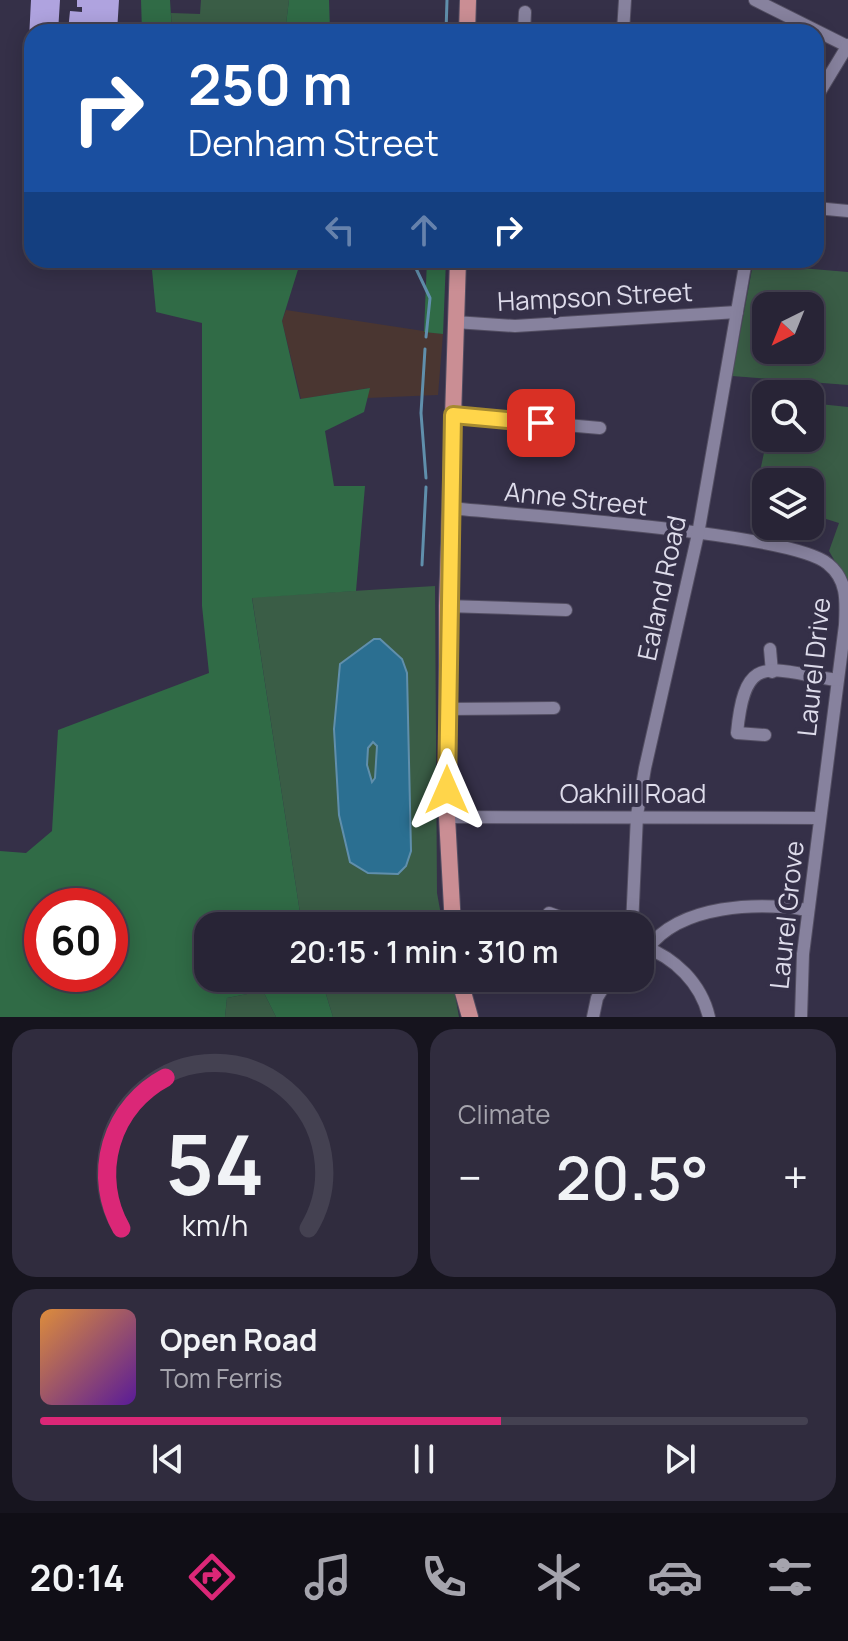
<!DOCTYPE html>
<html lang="en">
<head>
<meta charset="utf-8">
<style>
  body { margin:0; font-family:Manrope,sans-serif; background:#302c3e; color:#f1f3f6; height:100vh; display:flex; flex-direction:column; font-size:30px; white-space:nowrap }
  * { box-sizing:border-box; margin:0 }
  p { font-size:26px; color:#a5a4ad }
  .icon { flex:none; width:44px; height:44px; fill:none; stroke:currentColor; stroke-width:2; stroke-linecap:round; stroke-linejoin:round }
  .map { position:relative; height:1017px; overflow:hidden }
  .panel { display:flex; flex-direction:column; gap:12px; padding:12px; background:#16141e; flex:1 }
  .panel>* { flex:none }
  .guide { position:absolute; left:24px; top:24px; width:800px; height:244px; border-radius:24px; box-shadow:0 4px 20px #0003,0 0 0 2px #444151; background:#1a4fa0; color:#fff; overflow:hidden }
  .needle { width:52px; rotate:223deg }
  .fabs { position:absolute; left:752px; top:292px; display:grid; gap:16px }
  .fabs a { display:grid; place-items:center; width:72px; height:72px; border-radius:16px; background:#282436; box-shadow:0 4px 20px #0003,0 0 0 2px #444151; font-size:40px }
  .speed { position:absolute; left:24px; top:888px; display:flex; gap:16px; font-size:40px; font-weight:700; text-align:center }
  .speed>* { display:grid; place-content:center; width:104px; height:104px; border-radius:50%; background:#282436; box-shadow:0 4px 20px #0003,0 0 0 2px #444151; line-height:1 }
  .speed .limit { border:12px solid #d22; background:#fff; color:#111 }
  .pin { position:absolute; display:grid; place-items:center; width:68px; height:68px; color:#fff; margin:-34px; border-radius:16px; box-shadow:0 4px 12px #0006 }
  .me { position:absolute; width:88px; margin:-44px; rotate:0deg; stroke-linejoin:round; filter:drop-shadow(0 0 6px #0008) }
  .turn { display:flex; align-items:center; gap:28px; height:168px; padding:0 32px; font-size:36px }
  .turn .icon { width:104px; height:104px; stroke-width:2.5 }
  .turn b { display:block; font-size:56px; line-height:68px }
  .lanes { display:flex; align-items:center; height:76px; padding:0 32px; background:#0003; justify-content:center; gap:40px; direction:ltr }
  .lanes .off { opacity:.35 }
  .big { font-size:60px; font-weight:600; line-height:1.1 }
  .panel .card { flex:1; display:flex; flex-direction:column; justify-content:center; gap:12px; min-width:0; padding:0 28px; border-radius:24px; background:#302c3e }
  .panel .dial { align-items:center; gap:0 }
  .dial svg { height:208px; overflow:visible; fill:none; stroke:#444151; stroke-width:7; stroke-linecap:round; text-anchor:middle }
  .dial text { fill:#f1f3f6; stroke:none }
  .song { display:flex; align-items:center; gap:24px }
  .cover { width:96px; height:96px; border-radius:12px; background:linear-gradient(135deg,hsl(30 70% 55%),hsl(270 70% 35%)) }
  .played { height:8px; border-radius:4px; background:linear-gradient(90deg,#db2777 60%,#444151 60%) }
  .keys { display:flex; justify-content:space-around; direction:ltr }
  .heat { display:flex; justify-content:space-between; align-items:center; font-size:44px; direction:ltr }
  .panel .tiles { flex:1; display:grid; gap:12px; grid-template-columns:1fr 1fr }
  .card:last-child { grid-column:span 2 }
  .trip { position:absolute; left:194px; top:912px; width:460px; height:80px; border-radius:24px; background:#282436; box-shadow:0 4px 20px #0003,0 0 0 2px #444151; font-weight:600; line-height:80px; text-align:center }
  .tab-bar { display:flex; height:128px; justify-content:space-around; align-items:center; background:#100e16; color:#a5a4ad }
  .tab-bar .icon { width:56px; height:56px }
  .tab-bar .current { color:#db2777 }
  .tab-bar b { font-size:36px; color:#f1f3f6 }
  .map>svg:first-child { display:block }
  .industrial { fill:#4a3631 }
  .green { fill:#3a5d46; fill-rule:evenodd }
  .forest { fill:#306b46; fill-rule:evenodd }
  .water { fill:#2b6f91; stroke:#608fac; stroke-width:2; fill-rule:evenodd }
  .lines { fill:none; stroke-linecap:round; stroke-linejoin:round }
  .stream { stroke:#608fac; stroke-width:3 }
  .building { fill:#afa3df }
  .minor-casing { stroke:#534e62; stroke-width:14 }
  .major-casing { stroke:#534e62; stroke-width:18 }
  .minor { stroke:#87829e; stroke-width:12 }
  .major { stroke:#ca8e94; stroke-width:16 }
  .route-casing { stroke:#a68a30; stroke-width:20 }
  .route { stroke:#ffd54a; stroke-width:14 }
  .labels { text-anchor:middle; stroke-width:8; stroke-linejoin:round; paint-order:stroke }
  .street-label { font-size:26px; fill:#dddbea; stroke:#353048 }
</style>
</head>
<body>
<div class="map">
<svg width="848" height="1017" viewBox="0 0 848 1017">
  <rect width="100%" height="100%" fill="#353048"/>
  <path class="industrial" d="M286 310 443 334 438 395 367 398 369 388 301 399 282 321Z"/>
  <g class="green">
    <path d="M201 0H289L285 32H172L171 13 200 14Z"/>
    <path d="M753 264 848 272V385L732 376ZM766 306H810V350H766Z"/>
    <path d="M810 403 848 407V584L829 551 839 523 810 514V482H766V499L755 496 767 438H810Z"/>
    <path d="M435 586 437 893 443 926H302L252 597Z"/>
    <path d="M321 978H452L459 1017H333Z"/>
    <path d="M263 991 276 1017H225L227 998Z"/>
  </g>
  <g class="forest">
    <path d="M141 0H170L172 32H142Z"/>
    <path d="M289 0H329L330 32H285Z"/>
    <path d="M151 260H301L282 321 300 399 370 388 364 412 325 431 334 486H365L356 591 252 598 302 926H208V978H321L333 1017H276L263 991 227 998 225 1017H0V851L26 853 52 831 58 730 209 673 202 606V323L156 312ZM110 906V974H42V906Z"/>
    <path d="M427 260H446L443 334 424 332Z"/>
  </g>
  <path class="water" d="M374 639H380L402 659 407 673 411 851 406 866 398 874 368 873 350 862 339 815 334 729 340 664ZM373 742 377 746 375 778 372 782 367 765 368 748Z"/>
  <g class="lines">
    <g class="stream">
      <path d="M446 32 447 0"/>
      <path d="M412 260 430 298 426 337"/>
      <path d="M425 349 421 413 426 478"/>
      <path d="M422 565 426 487"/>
    </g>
  </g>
  <g class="building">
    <path d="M31 0H60L58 32H32V40L29 39Z"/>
    <path d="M77 0H119L117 32 68 31 70 11 82 12V7H77Z"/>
    <path d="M690 260H715L714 266H690Z"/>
  </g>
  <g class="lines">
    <defs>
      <g id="minor">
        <path d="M755 0 847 46"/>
        <path d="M524 32 525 12"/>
        <path d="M623 32 625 0"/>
        <path d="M816 98 848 45"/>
        <path d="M816 208 848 211"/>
        <path d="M455 322 515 326 737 312"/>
        <path d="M453 415 600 428"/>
        <path d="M450 508C514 515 791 532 828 564 848 580 846 602 845 625L803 954 801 1017"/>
        <path d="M447 606 566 610"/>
        <path d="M770 649 772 672"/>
        <path d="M447 709 554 708"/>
        <path d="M765 735 737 733C745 650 768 670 837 680"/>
        <path d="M447 817 819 818"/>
        <path d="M549 913 585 926"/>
        <path d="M632 926 637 815 645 768 698 534 746 260"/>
        <path d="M643 946C675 958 701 983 709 1017"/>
        <path d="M648 948C681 904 758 902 808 910"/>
        <path d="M593 1017 597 998 609 978"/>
      </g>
      <g id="major">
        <path d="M467 32 468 0"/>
        <path d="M453 926 447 817V606L458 260"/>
        <path d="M459 978 470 1017"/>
      </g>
    </defs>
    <use href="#minor" class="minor-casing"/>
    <use href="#major" class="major-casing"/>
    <use href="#minor" class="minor"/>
    <use href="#major" class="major"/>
  </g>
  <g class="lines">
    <defs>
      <path id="route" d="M447 790 453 415 541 423"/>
    </defs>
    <use href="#route" class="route-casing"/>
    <use href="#route" class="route"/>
  </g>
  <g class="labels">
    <g class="street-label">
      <text transform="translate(595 297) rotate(-3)" y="9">Hampson Street</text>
      <text transform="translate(576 499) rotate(6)" y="9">Anne Street</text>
      <text transform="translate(662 588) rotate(-78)" y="9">Ealand Road</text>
      <text transform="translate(814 667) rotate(-84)" y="9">Laurel Drive</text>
      <text x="633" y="803">Oakhill Road</text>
      <text transform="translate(787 915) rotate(-84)" y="9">Laurel Grove</text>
    </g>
  </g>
</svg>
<div class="fabs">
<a><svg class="needle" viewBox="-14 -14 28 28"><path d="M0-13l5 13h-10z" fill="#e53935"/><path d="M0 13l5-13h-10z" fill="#a5a4ad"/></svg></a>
<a><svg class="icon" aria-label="search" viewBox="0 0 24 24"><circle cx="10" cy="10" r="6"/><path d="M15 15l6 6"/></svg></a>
<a><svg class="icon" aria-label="layers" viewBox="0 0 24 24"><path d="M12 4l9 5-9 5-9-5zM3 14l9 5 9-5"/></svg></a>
</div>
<div class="speed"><div class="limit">60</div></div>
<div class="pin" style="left:541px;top:423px;background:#d93025"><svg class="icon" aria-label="arrive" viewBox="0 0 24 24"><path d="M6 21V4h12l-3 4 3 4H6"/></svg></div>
<svg class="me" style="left:447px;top:790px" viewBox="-20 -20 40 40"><path d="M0-17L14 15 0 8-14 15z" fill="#ffd54a" stroke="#fff" stroke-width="4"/></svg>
<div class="trip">20:15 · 1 min · 310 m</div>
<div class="guide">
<div class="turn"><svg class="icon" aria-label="right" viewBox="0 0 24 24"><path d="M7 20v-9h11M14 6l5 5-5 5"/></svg><div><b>250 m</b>Denham Street</div></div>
<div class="lanes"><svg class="icon off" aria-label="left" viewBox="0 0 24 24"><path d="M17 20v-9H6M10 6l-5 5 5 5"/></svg><svg class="icon off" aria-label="ahead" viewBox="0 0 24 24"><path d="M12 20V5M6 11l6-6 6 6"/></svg><svg class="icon" aria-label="right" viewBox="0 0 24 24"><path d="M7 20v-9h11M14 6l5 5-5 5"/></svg></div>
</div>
</div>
<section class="panel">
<div class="tiles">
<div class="card dial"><svg viewBox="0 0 100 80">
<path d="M14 69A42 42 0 1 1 86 69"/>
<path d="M14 69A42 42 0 0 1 31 11" stroke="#db2777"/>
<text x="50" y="56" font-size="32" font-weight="700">54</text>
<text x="50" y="72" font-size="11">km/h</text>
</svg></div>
<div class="card"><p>Climate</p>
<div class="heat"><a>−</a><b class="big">20.5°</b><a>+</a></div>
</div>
<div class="card">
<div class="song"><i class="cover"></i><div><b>Open Road</b><p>Tom Ferris</p></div></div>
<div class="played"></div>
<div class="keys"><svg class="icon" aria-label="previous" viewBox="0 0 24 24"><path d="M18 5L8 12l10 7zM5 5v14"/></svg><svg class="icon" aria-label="pause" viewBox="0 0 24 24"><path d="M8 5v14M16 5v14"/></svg><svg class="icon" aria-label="next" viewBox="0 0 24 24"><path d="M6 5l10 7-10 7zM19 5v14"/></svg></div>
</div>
</div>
</section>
<nav class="tab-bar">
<b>20:14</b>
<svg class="icon current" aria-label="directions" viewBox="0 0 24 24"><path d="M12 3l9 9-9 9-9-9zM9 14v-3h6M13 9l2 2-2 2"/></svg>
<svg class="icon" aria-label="music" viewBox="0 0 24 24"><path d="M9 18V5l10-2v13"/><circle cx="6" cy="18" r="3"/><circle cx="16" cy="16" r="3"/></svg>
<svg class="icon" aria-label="phone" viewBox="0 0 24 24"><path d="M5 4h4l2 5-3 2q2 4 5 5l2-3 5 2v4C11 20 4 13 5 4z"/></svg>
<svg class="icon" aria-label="climate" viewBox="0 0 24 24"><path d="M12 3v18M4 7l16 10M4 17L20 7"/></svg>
<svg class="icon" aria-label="car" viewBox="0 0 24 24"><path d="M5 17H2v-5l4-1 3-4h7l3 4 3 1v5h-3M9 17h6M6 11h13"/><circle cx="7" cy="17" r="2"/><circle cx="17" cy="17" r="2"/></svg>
<svg class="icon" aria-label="filters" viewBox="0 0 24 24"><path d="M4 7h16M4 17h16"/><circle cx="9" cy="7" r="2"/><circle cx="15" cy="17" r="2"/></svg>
</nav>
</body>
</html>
